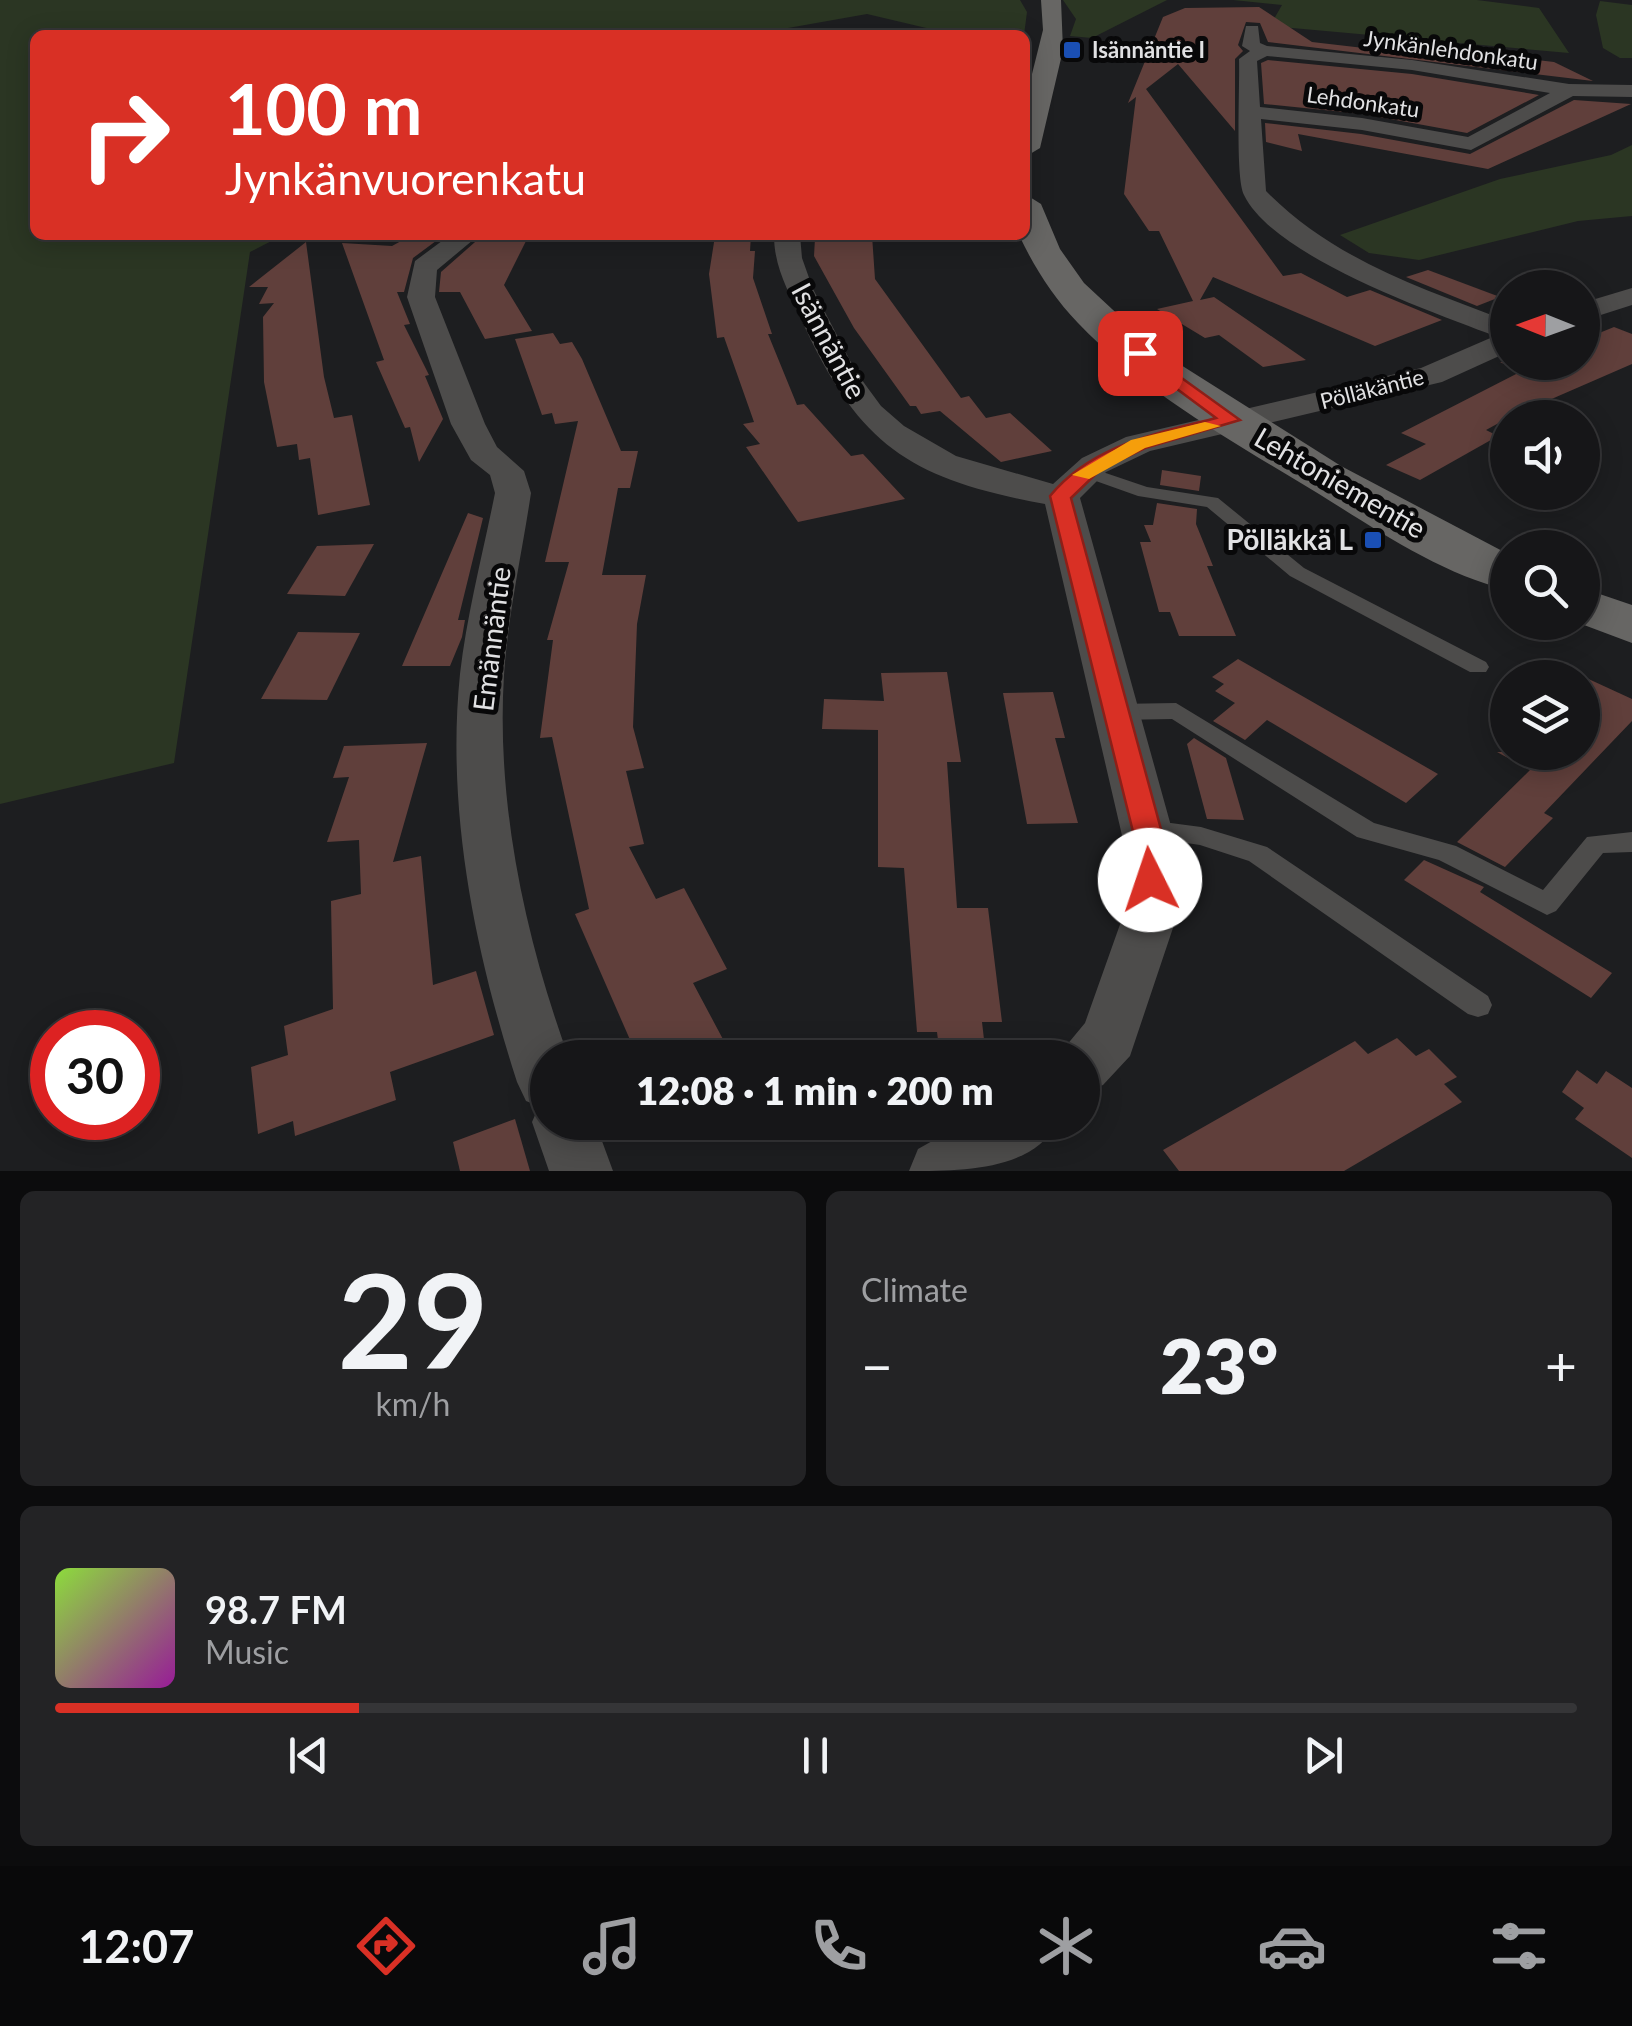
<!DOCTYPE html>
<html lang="en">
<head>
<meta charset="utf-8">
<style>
  body { margin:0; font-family:Lato,sans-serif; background:#232325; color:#f1f3f6; height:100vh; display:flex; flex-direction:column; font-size:38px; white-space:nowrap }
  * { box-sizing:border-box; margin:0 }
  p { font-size:32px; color:#9e9fa2 }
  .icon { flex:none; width:55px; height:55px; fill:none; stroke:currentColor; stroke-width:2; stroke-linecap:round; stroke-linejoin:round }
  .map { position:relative; height:1171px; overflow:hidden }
  .details { display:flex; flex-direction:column; gap:20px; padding:20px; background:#0c0c0d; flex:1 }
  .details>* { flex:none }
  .top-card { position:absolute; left:30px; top:30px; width:1000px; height:210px; border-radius:15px; box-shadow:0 5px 25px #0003,0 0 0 2px #353537; background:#d93025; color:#fff; overflow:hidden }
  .needle { width:65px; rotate:271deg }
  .controls { position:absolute; left:1490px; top:270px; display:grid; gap:20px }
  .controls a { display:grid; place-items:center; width:110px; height:110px; border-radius:50%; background:#161618; box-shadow:0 5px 25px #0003,0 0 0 2px #353537; font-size:50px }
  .speed { position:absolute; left:30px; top:1010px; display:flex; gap:20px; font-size:50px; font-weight:700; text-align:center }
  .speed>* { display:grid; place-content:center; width:130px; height:130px; border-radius:50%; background:#161618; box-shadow:0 5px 25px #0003,0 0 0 2px #353537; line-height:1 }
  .speed .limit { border:15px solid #d22; background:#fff; color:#111 }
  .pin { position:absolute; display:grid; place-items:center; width:85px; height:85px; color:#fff; margin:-42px; border-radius:20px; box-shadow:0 5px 15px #0006 }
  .me { position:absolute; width:110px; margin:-55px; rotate:356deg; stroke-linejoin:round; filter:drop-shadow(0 0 8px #0008) }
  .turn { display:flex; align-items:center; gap:35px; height:210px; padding:0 30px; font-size:45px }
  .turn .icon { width:130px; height:130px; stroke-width:2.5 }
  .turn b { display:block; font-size:70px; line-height:85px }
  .big { font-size:75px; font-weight:800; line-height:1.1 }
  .details .tile { flex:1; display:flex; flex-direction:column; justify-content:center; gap:15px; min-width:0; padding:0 35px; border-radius:15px; background:#232325 }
  .details .dial { align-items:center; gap:0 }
  .dial b { font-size:130px; line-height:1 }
  .song { display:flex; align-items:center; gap:30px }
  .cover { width:120px; height:120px; border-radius:15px; background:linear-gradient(135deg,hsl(90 70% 55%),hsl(300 70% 35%)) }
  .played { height:10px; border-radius:5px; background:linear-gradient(90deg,#d93025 20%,#353537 20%) }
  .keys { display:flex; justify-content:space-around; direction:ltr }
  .heat { display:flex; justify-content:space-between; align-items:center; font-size:55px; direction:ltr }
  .details .tiles { flex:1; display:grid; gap:20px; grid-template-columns:1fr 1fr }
  .tile:last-child { grid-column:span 2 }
  .trip { position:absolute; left:530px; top:1040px; width:570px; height:100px; border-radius:50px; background:#161618; box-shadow:0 5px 25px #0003,0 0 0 2px #353537; font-weight:800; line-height:100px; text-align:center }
  .tab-bar { display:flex; height:160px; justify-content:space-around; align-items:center; background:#09090a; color:#9e9fa2 }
  .tab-bar .icon { width:70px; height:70px }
  .tab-bar .on { color:#d93025 }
  .tab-bar b { font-size:45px; color:#f1f3f6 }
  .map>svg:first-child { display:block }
  .green { fill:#2b3623 }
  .building { fill:#603f3b }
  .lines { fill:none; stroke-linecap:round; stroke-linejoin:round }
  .lane { fill:#4d4c4b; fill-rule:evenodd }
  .street { fill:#4d4c4b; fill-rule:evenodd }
  .secondary { fill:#676664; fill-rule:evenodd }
  .route { fill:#d93025; stroke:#8d1f18; stroke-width:2.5 }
  .slow { fill:#f59e0b }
  .transit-dot { fill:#1a4fb4; stroke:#080809; stroke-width:4 }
  .labels { text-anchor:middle; stroke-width:10; stroke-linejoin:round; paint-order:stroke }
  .far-poi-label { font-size:22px; font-weight:bold; fill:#e1e1e3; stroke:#080809; text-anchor:start }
  .far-street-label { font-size:22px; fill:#e1e1e3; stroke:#080809 }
  .street-label { font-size:28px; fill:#e1e1e3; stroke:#080809 }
  .poi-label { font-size:28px; font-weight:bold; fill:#e1e1e3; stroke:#080809; text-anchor:end }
</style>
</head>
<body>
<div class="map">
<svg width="1632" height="1171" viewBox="0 0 1632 1171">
  <rect width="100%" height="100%" fill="#1d1e20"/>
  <g class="green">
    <path d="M0 0H1020L1027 12 1024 35H956L867 14 788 28 781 35H35V235H283L250 252 174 763 0 804Z"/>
    <path d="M1063 0H1167L1092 38 1070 36 1076 19Z"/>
    <path d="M1233 0H1477L1539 8 1569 53 1270 26 1282 5Z"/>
    <path d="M1600 1 1632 5V58H1620L1603 48 1596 15Z"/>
    <path d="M1632 145V216L1578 221 1419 260 1369 253 1340 235 1500 179 1611 155Z"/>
  </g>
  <g class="building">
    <path d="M1259 7 1312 42 1407 53 1425 47 1554 62 1593 81 1268 42 1260 23 1246 22 1238 45 1243 51 1235 59V131L1178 64 1146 89 1283 276 1301 273 1347 297 1370 290 1442 320 1375 346 1213 277 1200 300 1214 297 1306 360 1263 367 1219 335 1205 338 1157 309 1193 301 1159 231H1149L1124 194 1136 97 1128 103 1163 17 1185 8Z"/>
    <path d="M1268 60 1412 74 1539 95 1467 133 1363 114 1264 104 1261 63Z"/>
    <path d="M1574 100 1631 104 1488 169 1298 134 1302 151 1266 142 1265 123 1361 134 1470 154Z"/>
    <path d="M412 235H444L413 258 404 292H397L410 324 404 325 429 375 425 376 443 419 419 462 410 427 405 428 376 362 384 360 342 243 392 246Z"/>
    <path d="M483 235H529L504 285 532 331 485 339 460 292H439L441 272Z"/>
    <path d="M751 235 750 251H755L753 278 772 334H768L797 405 804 404 851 456 863 454 905 499 798 522 746 447 760 444 743 424 754 422 724 337 717 338 709 274 715 236Z"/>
    <path d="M824 235H872L875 279 961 398 969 396 986 418 1010 413 1052 451 1001 462 940 411 921 414 916 406H910L854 328 814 256 815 238Z"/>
    <path d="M306 242 324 377 334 418 352 415 370 505 318 515 310 458 299 460 297 444 277 447 264 382 263 317 274 303 259 304 268 287H249Z"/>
    <path d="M1428 270 1500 297 1477 306 1406 277Z"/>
    <path d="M1614 327 1632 334V364L1508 418 1486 430 1498 436 1420 480 1386 465 1426 444 1401 433 1520 372 1500 362H1582V340Z"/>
    <path d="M553 333 560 344 572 342 582 359 621 451H638L630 488H618L602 575H646L637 624 633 727 644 768 626 771 644 844 629 847 656 899 684 888 727 969 693 983 733 1058H638L575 914 589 909 552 737 540 738 553 640H547L569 562H545L578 421 555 424 552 413 542 415 515 339Z"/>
    <path d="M1162 470 1201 476 1199 491 1160 485Z"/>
    <path d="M1157 503 1197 509 1196 524 1213 566H1207L1236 636H1179L1170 612H1159L1140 542H1151L1144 525H1153Z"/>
    <path d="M468 513 483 518 458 620H465L462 637 450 666H402Z"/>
    <path d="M374 544 345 596 287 594 317 546Z"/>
    <path d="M298 632 360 633 327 700 261 699Z"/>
    <path d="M1238 659 1438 774 1406 803 1267 720 1245 740 1213 721 1235 703 1215 691 1224 684 1212 677Z"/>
    <path d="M947 672 961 762H947L957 908H988L1002 1022H982L985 1048H939L937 1032H917L904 868 878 867V730L822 729 824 699 884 701 881 673Z"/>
    <path d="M1582 676 1632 699V721L1544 813 1553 818 1505 867 1457 842 1530 770 1497 752H1582Z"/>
    <path d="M1053 692 1065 738H1055L1078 823 1027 824 1003 693Z"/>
    <path d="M1194 738 1226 758 1244 820 1207 819 1187 744Z"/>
    <path d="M427 743 393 862 421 856 433 985 476 971 494 1035 390 1072 396 1100 295 1136 293 1121 258 1134 251 1067 288 1055 284 1026 333 1009 331 901 361 894 359 840 327 842 349 777 333 778 344 746Z"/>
    <path d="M1424 860 1484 887 1480 892 1612 973 1591 998 1404 880Z"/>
    <path d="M1397 1038 1416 1056 1429 1049 1457 1077 1444 1084 1462 1102 1344 1171H1179L1163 1150 1355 1041 1368 1054Z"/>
    <path d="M1577 1070 1597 1084 1606 1071 1632 1088V1158L1575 1119 1584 1108 1562 1092Z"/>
    <path d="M515 1119 530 1171H460L453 1142Z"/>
  </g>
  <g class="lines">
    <g class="lane">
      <path d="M1085 466 1147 487 1218 498 1304 568 1486 662 1489 667 1486 672H1470L1290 576 1207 507 1138 496 1079 475 1076 471Z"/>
      <path d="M1176 703 1374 823 1456 846 1543 890 1587 837 1632 832V852L1603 853 1556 911 1547 915 1439 860 1357 837 1172 719 1116 720 1108 717 1105 712 1108 707 1116 704Z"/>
      <path d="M1148 820 1201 827 1267 847 1488 996 1492 1005 1488 1014 1478 1017 1468 1014 1249 861 1200 845 1139 836 1135 829 1139 822Z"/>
    </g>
    <g class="street">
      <path d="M1246 26H1258L1260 43 1267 46 1412 60 1569 84 1632 85V97L1573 96 1471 150 1362 130 1261 119 1266 191C1333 259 1420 288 1508 321V352L1442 382 1150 451 1106 472 1080 498 1176 844 1177 916 1130 1056 1103 1085 1082 1093V1058H1056L1085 1023 1123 916 1124 844 1045 504C910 479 859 446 802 321 789 292 774 268 774 235H800L802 258 813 289 856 372 881 406 904 426 956 456 1053 484 1082 458 1126 437 1421 368 1495 336C1432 312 1274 257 1244 195 1235 177 1240 85 1239 59L1250 51 1242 46ZM1267 56 1412 70 1550 93 1468 137 1362 118 1260 107 1257 61Z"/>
      <path d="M450 235H479L437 270 435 297 485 424 497 447 524 471 531 493C522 553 508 614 504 675 496 803 525 938 569 1058H548V1122H595L613 1171H549L532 1122 539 1106 526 1101 517 1082C475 952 446 811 460 674 467 613 483 553 495 493L490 475 471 460 451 424 407 297 415 261Z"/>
      <path d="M1632 288V305L1582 321V303Z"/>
      <path d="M966 1122H1058C1032 1171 963 1171 909 1171L918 1149Z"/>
    </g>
    <g class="secondary">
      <path d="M1041 0H1061L1063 50 1040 148 1025 157V102L1043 30Z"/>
      <path d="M1025 194 1041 204 1060 249 1084 283 1154 348 1341 466 1508 554V590C1441 574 1377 530 1319 494 1235 443 1146 394 1078 323 1053 297 1034 267 1019 235H1025Z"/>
      <path d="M1582 588 1632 605V643L1576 622H1582Z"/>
    </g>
  </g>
  <path class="route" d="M1140 348 1240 420 1145 448 1101 469 1071 498 1165 844V880L1161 888H1140L1135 880 1136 844 1050 496C1092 445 1155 434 1216 418L1134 357 1131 353Z"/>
  <path class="slow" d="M1205 422 1221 426 1145 448 1089 479 1072 475 1131 440Z"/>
  <g class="transit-dot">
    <rect x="1062" y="40" width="20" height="20" rx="5"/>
    <rect x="1363" y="530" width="20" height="20" rx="5"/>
  </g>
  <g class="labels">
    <g class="far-poi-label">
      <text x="1092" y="58">Isännäntie I</text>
    </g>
    <g class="far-street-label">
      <text transform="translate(1451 50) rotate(8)" y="8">Jynkänlehdonkatu</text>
      <text transform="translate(1363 102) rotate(8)" y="8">Lehdonkatu</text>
      <text transform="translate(1372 389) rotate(-14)" y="8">Pölläkäntie</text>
    </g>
    <g class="street-label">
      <text transform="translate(829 341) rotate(62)" y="10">Isännäntie</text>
      <text transform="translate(1340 483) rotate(30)" y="10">Lehtoniementie</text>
      <text transform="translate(492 639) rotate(-83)" y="10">Emännäntie</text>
    </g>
    <g class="poi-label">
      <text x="1353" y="550">Pölläkkä L</text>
    </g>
  </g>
</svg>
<div class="controls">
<a><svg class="needle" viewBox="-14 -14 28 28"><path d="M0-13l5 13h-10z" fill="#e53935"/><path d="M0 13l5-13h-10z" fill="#9e9fa2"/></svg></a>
<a><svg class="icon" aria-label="sound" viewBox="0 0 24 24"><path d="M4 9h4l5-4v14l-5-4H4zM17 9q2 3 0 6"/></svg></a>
<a><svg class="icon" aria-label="search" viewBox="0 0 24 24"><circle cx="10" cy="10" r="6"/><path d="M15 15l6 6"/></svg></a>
<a><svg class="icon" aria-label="layers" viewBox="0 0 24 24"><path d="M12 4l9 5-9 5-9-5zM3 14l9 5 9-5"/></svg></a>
</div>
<div class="speed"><div class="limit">30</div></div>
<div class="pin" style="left:1140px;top:353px;background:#d93025"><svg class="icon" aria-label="arrive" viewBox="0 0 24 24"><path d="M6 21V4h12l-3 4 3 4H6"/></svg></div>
<svg class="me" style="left:1150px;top:880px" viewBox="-20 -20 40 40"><circle r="19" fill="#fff"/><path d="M0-13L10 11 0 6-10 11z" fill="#d93025"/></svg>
<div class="trip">12:08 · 1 min · 200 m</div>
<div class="top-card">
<div class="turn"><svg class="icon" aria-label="right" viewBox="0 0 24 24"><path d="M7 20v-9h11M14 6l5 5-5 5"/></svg><div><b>100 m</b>Jynkänvuorenkatu</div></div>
</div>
</div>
<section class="details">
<div class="tiles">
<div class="tile dial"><b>29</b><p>km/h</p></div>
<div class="tile"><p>Climate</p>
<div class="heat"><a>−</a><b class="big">23°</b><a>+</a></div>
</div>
<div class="tile">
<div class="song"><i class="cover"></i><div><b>98.7 FM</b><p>Music</p></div></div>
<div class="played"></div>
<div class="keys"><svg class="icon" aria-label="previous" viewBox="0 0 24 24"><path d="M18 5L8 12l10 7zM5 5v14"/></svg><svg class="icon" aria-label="pause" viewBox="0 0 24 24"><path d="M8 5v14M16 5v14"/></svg><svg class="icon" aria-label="next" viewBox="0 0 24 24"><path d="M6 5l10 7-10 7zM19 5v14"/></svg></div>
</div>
</div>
</section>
<nav class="tab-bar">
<b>12:07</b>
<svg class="icon on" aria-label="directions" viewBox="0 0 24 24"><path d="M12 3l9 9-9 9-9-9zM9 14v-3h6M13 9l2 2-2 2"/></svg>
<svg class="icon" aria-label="music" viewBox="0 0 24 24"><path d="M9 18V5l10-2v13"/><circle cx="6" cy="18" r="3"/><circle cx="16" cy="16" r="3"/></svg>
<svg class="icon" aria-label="phone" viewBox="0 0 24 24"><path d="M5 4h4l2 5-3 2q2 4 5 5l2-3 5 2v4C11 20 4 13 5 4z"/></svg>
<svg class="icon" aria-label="climate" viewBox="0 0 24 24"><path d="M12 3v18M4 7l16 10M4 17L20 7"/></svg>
<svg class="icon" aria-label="car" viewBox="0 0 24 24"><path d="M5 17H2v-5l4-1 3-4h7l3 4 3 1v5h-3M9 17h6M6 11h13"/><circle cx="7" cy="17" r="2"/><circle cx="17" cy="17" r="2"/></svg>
<svg class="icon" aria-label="filters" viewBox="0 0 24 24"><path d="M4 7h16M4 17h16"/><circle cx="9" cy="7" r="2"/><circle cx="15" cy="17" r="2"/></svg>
</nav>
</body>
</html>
